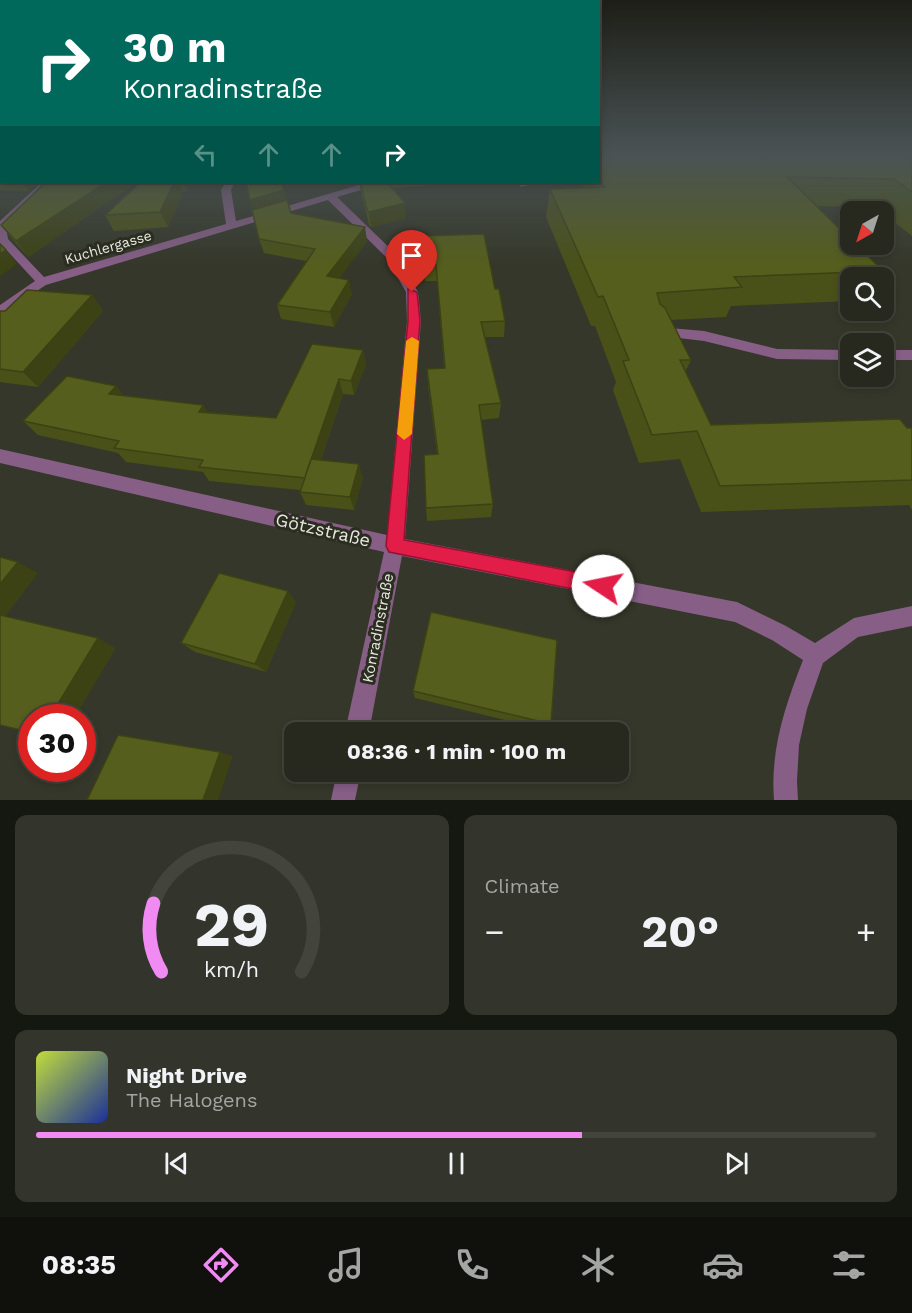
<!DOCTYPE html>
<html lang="en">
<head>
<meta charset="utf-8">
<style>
  body { margin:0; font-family:"Work Sans",sans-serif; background:#33352c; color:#f1f3f6; height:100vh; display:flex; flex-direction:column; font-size:22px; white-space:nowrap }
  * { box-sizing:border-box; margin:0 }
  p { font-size:20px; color:#a4a6a4 }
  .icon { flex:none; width:33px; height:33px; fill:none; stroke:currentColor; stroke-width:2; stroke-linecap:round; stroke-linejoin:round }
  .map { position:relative; height:800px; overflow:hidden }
  .panel { display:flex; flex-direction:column; gap:15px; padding:15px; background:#151711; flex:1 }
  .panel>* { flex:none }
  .hud { position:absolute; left:0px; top:0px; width:600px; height:183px; box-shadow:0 3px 9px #0003,0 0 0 2px #43453d; background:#00695c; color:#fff; overflow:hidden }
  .needle { width:39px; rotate:219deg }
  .tools { position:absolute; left:840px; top:201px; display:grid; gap:12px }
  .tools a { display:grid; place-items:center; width:54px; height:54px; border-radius:12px; background:#27291f; box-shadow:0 3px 9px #0003,0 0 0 2px #43453d; font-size:30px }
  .speed { position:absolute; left:18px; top:704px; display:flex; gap:12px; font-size:30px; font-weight:700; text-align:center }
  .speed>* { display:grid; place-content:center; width:78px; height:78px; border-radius:50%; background:#27291f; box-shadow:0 3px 9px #0003,0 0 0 2px #43453d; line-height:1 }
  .speed .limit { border:9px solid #d22; background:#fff; color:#111 }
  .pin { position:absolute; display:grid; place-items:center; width:51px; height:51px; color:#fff; margin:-62px -26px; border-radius:50% 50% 50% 0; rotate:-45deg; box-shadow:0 0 6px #0007 }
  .pin .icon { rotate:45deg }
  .me { position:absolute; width:66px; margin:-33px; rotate:281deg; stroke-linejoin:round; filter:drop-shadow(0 0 4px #0008) }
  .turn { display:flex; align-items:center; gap:21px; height:126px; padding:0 24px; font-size:27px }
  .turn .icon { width:78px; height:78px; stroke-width:2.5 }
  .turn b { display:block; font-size:42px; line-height:51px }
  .lanes { display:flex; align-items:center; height:57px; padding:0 24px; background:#0003; justify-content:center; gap:30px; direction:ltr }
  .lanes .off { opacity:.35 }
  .big { font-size:45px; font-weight:700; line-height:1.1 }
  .panel .card { flex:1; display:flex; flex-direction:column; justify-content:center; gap:9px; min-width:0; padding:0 21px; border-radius:12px; background:#33352c }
  .panel .dial { align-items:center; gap:0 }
  .dial svg { height:156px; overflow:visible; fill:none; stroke:#43453d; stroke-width:7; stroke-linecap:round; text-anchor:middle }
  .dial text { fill:#f1f3f6; stroke:none }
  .song { display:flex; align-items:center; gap:18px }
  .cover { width:72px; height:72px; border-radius:9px; background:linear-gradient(135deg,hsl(70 70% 55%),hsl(230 70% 35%)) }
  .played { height:6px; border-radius:3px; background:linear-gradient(90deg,#f28af3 65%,#43453d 65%) }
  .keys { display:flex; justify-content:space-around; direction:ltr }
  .heat { display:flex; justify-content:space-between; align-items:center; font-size:33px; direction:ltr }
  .panel .tiles { flex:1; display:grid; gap:15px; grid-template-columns:1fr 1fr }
  .card:last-child { grid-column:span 2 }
  .trip { position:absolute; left:284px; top:722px; width:345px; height:60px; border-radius:12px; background:#27291f; box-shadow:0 3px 9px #0003,0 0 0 2px #43453d; font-weight:700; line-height:60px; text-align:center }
  .tabs { display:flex; height:96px; justify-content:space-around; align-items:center; background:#10100c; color:#a4a6a4 }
  .tabs .icon { width:42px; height:42px }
  .tabs .active { color:#f28af3 }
  .tabs b { font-size:27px; color:#f1f3f6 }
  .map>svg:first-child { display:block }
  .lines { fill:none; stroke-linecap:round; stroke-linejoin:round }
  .minor { fill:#865e86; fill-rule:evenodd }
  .wall { fill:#495118 }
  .shaded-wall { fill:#3c4214 }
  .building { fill:#555e1c; stroke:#3c4214; stroke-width:1.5 }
  .route { fill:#e11d48; stroke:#92132f; stroke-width:1.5 }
  .slow { fill:#f59e0b }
  .labels { text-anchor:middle; stroke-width:6; stroke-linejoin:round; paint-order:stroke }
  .far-street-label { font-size:14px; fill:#e7e9e0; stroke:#2a2d1f }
  .street-label { font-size:15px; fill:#e7e9e0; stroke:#2a2d1f }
  .near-street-label { font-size:18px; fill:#e7e9e0; stroke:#2a2d1f }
</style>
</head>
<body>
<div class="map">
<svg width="912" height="800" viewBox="0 0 912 800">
  <rect width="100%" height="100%" fill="#343729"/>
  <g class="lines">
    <g class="minor">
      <path d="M42 182H52L6 227 8 239 44 277 226 224 221 190 226 182H235L231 190 236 221 369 182H382L381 184 337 197 397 255 418 292 421 321 405 539 737 602 786 626 815 643 854 618 912 606V626L858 637 823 663 807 709 799 745 797 781 798 800H774C770 750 785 706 803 660L772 640 735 622 402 556 369 732H345L384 552 0 463V449L387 535 407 321 406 292 386 257 328 200 46 285 0 315V305L35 281 0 243V221Z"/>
      <path d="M518 182H526L529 185 521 187Z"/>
      <path d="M658 327 704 331 777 349 850 350V360L777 359 704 341 653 335 651 332Z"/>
      <rect x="884" y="350" width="28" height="10"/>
      <path d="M337 771H361L355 800H331Z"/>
    </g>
  </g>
  <g class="wall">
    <path d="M0 154H2V182H137L28 257 13 240 1 225 41 186 39 182 29 191 0 190Z"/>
    <path d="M598 154H912V236L884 214V212H880L875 207 816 206 883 271 878 278H850V301L731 306 726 317 671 320 691 360 685 372 711 425 912 428V510L909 505 701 512 680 459 639 463 613 390 616 382 595 326H591L546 217 550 189 585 188 583 182H598Z"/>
    <path d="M141 182H192L187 191H183L168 227 114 231 105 215Z"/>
    <path d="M358 182H433L434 185 393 188 406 219 371 227 369 225 361 192 359 182 358 183Z"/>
    <path d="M287 200 291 213 367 241 339 278 352 294 334 327 281 319 277 305 306 261 264 253 259 239 253 210Z"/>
    <path d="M422 236 495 289 505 321 504 337H485L501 403 499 418 481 420 493 504 491 517 427 521 426 508 437 454 428 385 427 369 444 368 437 281H425Z"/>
    <path d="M92 295 103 311 38 387 0 382V311H5Z"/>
    <path d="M363 350 366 365 354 395 343 394 321 460 363 477 354 510 306 505 300 492V490L209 481 203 472 126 462 118 453 38 435 23 421 116 386 123 395 203 405 207 412 276 418Z"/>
    <path d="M296 602 266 672 195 652 181 643Z"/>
    <path d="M413 691 551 724 546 730 415 698Z"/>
  </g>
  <g class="shaded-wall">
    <path d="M22 182H39L29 191Z"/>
    <path d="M107 182H137L28 257 16 241Z"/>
    <path d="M174 182H179L183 191 168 227 160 212Z"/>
    <path d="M183 182H192L187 191Z"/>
    <path d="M284 190 287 204 254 213 250 200Z"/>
    <path d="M405 203 406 219 371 227 369 212Z"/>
    <path d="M365 227 367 241 330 291 327 276Z"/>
    <path d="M6 250 17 264 0 276V254Z"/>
    <path d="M349 280 352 294 334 327 330 312Z"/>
    <path d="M92 295 103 311 38 387 23 372Z"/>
    <path d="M363 350 366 365 354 395 351 381Z"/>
    <path d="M339 379 343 394 311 490 305 477Z"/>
    <path d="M116 386 127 401 109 394Z"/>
    <path d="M203 405 212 419 199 412Z"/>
    <path d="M359 464 363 477 354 510 350 497Z"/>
    <path d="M18 562 38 573 2 621 0 620V584Z"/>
    <path d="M288 591 296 602 266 672 255 664Z"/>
    <path d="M98 638 116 648 75 717H50Z"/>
    <path d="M220 752 233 756 218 800H203Z"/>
  </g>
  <g class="building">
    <rect x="0" y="154" width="2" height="22"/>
    <path d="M598 154H912V192L894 179 787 177 850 239V244H856L883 271 734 277 742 287 657 293 660 304 665 308 691 360H680L711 425 900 419 907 428H912V480L720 486 697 431 652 435 623 361 629 360 603 296 598 297 550 189 605 187 598 174Z"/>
    <path d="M46 182H107L16 241 1 225Z"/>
    <path d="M141 182H174L160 212 105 215Z"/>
    <path d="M246 182H281L284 190 250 200Z"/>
    <path d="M360 182H387L405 203 369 212 367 210Z"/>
    <path d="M287 200 291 213 365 227 327 276 349 280 330 312 277 305 315 249 259 239 252 210Z"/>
    <path d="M484 234 495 289H499L505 321 481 322 501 403 479 405 493 504 426 508 424 455 438 454 427 369 445 368 436 265H424L422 236Z"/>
    <path d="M0 244 6 250 0 254Z"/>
    <path d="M27 290 92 295 23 372 0 369V311H5Z"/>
    <path d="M312 344 363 350 351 381 339 379 305 477 311 459 359 464 350 497 300 492 305 478 199 467 203 460 114 448 119 441 23 421 67 376 116 386 109 394 203 405 199 412 276 418Z"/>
    <path d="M0 557 18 562 0 584Z"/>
    <path d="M219 573 288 591 255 664 181 643Z"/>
    <path d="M431 612 557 640 551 724 413 691Z"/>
    <path d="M0 615 98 638 50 717H32V733L0 725Z"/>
    <path d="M118 735 220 752 203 800H87Z"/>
  </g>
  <linearGradient id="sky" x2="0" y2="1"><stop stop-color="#1d1e17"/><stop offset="0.58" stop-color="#4a5354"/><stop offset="1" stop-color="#4a5354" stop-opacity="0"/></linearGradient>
  <rect width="912" height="266" fill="url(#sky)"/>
  <path class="route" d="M408 289 417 292 420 321 404 540 603 577 609 580 612 586 609 592 603 595 389 552 386 546 408 321Z"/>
  <path class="slow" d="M412 337 419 341 412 434 404 440 397 434 406 341Z"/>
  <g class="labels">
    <g class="far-street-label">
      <text transform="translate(108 247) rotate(-16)" y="5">Kuchlergasse</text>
    </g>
    <g class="street-label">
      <text transform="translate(378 628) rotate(-79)" y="5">Konradinstraße</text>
    </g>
    <g class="near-street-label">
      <text transform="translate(323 530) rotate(13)" y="6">Götzstraße</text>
    </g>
  </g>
</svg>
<div class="tools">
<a><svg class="needle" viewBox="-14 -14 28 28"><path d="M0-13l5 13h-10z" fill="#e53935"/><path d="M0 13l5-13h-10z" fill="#a4a6a4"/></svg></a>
<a><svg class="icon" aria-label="search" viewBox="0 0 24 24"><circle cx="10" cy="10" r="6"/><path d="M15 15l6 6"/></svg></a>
<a><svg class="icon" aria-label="layers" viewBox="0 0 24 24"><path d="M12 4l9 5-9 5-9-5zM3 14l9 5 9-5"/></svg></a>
</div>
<div class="speed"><div class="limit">30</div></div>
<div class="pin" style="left:412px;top:292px;background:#d93025"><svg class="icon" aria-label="arrive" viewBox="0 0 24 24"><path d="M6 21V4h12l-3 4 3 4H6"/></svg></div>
<svg class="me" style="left:603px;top:586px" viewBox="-20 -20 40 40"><circle r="19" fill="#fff"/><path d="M0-13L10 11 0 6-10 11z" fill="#e11d48"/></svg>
<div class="trip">08:36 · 1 min · 100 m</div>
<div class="hud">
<div class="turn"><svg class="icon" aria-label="right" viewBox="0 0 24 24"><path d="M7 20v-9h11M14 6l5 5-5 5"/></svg><div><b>30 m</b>Konradinstraße</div></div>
<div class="lanes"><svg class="icon off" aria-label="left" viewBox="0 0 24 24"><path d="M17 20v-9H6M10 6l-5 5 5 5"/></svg><svg class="icon off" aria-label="ahead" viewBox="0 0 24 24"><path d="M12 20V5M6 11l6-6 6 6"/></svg><svg class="icon off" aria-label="ahead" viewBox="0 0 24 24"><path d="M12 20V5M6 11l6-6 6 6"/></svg><svg class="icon" aria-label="right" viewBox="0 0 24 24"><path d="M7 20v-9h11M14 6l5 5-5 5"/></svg></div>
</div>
</div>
<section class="panel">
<div class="tiles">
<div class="card dial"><svg viewBox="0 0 100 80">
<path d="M14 69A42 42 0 1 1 86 69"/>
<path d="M14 69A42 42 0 0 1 10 34" stroke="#f28af3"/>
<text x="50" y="56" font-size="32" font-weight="700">29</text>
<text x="50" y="72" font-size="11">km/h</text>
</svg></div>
<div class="card"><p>Climate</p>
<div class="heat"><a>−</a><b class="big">20°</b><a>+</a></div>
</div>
<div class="card">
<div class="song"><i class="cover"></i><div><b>Night Drive</b><p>The Halogens</p></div></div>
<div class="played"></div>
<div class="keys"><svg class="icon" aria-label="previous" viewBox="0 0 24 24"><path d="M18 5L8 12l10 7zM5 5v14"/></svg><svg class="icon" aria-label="pause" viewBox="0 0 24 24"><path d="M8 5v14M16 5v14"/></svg><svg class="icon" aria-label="next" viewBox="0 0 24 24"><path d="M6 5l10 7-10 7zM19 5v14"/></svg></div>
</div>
</div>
</section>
<nav class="tabs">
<b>08:35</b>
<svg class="icon active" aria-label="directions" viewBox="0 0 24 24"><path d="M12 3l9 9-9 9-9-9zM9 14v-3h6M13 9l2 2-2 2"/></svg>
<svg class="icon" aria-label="music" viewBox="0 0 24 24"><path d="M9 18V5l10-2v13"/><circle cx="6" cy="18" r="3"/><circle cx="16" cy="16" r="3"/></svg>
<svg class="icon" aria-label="phone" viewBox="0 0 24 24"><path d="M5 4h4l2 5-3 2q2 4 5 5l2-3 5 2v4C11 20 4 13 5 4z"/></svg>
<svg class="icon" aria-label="climate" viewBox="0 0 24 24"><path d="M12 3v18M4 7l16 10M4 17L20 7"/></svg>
<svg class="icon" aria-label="car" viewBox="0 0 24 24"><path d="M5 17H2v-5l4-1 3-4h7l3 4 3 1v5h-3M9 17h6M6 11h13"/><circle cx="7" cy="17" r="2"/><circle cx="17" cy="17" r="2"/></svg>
<svg class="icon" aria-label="filters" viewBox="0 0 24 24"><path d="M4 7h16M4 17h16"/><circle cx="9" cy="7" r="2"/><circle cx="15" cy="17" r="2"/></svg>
</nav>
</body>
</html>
